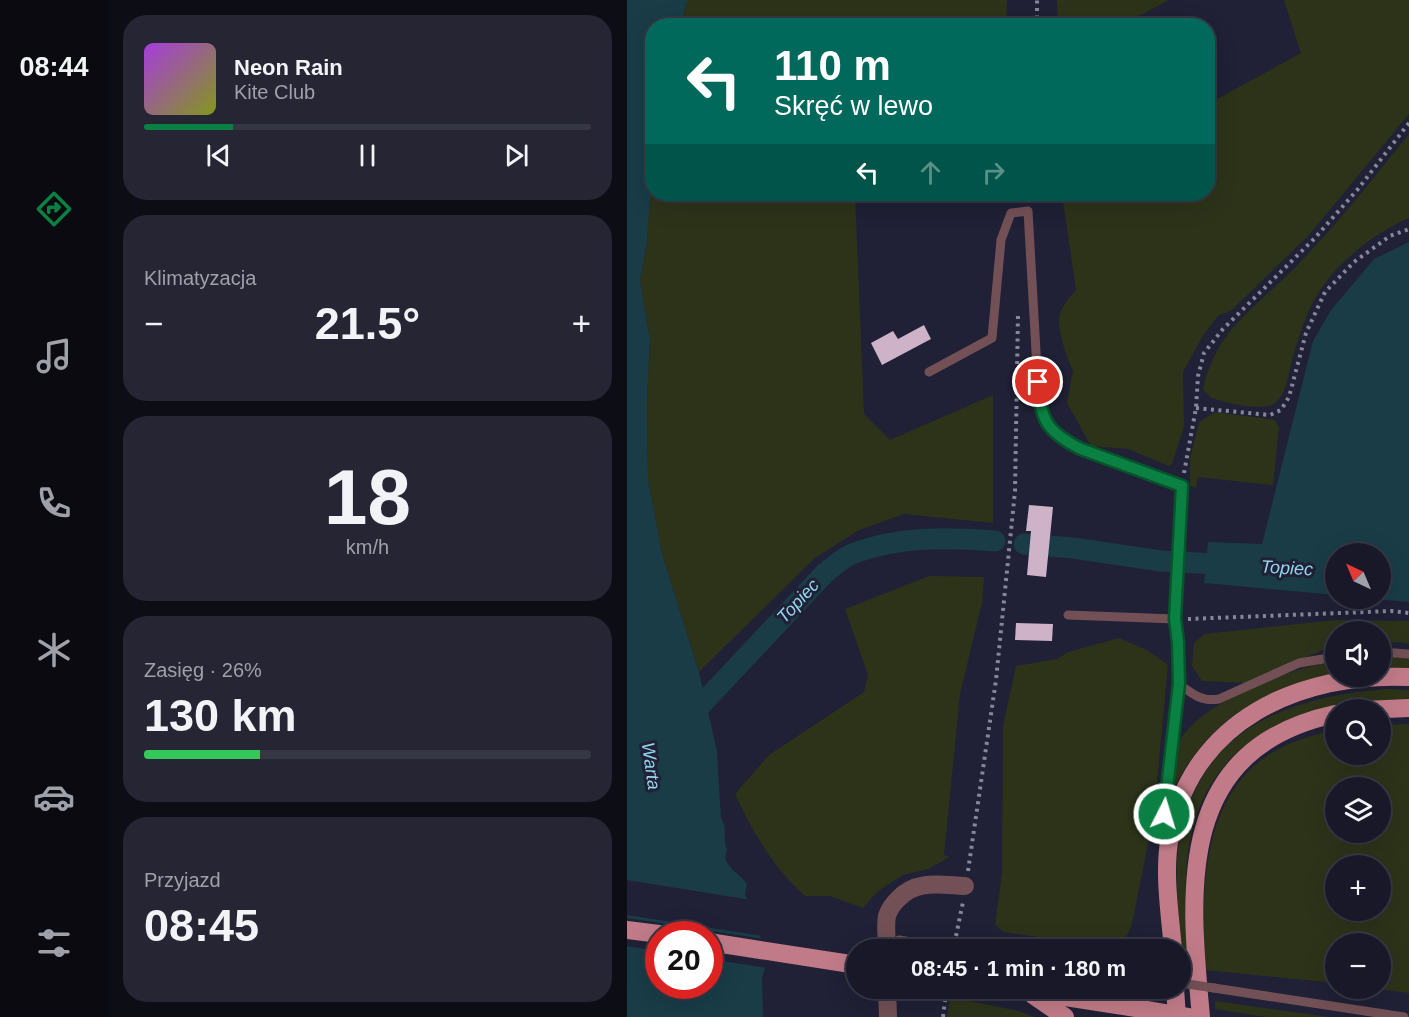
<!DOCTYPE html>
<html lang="pl">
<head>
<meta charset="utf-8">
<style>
  body { margin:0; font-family:Helvetica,sans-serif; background:#252534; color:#f1f3f6; height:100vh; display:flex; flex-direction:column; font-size:22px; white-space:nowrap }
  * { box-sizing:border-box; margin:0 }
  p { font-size:20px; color:#9fa0a8 }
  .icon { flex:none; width:33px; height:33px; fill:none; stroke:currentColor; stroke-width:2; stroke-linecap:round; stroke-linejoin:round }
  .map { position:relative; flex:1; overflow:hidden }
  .side { display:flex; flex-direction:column; gap:15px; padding:15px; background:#0d0d16; width:519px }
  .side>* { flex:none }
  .guide { position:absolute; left:18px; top:18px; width:570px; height:183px; border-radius:24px; box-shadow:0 6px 24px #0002,0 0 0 2px #363745; background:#00695c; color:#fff; overflow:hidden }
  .needle { width:39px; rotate:316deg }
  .buttons { position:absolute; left:698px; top:543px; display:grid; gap:12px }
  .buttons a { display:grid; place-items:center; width:66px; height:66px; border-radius:50%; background:#181828; box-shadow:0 6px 24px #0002,0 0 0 2px #363745; font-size:30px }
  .speed { position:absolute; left:18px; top:921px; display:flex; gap:12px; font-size:30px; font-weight:700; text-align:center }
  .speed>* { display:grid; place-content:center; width:78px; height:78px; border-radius:50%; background:#181828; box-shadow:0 6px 24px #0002,0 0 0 2px #363745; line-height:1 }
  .speed .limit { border:9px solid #d22; background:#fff; color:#111 }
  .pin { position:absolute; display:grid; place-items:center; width:51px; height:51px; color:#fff; margin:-26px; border:3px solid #fff; border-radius:50%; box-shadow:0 2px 6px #0007 }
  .me { position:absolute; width:66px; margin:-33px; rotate:5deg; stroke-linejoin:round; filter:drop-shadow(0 0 4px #0008) }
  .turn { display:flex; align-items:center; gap:21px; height:126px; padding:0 30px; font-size:27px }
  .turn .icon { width:78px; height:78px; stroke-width:2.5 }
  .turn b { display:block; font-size:42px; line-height:51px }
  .lanes { display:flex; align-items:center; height:57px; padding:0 30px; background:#0003; justify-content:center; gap:30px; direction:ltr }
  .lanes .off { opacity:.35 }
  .big { font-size:45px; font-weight:700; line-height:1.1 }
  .side .tile { flex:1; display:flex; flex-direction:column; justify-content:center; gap:9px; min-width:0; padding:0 21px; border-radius:24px; background:#252534 }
  .side .dial { align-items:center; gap:0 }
  .dial b { font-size:78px; line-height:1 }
  .song { display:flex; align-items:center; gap:18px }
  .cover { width:72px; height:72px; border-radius:9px; background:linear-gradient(135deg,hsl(280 70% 55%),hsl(70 70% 35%)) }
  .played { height:6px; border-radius:3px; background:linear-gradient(90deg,#0b8043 20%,#363745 20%) }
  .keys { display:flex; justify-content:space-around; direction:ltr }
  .heat { display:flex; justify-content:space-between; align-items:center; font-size:33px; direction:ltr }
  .charge { height:9px; border-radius:4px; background:linear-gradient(90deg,#34c759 26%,#363745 0) }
  .trip { position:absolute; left:219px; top:939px; width:345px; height:60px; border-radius:30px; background:#181828; box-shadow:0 6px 24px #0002,0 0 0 2px #363745; font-weight:700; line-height:60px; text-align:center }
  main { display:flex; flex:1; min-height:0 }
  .tab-bar { display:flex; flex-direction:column; width:108px; justify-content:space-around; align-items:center; background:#0a0a10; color:#9fa0a8 }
  .tab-bar .icon { width:42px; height:42px }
  .tab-bar .on { color:#0b8043 }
  .tab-bar b { font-size:27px; color:#f1f3f6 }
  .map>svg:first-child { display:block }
  .green { fill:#2d3319; fill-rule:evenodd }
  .water { fill:#193c47; fill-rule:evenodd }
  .pier { fill:#202036 }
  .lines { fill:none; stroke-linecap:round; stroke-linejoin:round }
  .canal { stroke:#193c47; stroke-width:21 }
  .building { fill:#cdb2c8 }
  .path { stroke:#868799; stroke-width:4; stroke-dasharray:3 4.5; stroke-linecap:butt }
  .lane { stroke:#725056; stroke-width:9 }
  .street { stroke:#725056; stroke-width:18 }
  .primary { stroke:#c17b88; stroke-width:18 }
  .lane-bridge { stroke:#725056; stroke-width:9 }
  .primary-bridge { stroke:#c17b88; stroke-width:18 }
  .route-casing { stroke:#07532c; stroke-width:15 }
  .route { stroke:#0b8043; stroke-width:10 }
  .labels { text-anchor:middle; stroke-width:6; stroke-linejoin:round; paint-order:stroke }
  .water-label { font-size:18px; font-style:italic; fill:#93d6ec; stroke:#202036 }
</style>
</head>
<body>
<main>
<nav class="tab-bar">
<b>08:44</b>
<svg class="icon on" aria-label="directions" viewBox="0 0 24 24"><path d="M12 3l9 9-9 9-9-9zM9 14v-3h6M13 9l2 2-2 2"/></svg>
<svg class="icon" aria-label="music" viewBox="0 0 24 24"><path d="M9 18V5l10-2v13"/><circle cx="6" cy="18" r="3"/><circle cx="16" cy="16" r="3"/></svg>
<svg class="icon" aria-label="phone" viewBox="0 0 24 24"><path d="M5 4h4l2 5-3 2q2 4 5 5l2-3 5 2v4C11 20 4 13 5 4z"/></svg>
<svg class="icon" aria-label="climate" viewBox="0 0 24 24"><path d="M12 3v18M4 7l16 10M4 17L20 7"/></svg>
<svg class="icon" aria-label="car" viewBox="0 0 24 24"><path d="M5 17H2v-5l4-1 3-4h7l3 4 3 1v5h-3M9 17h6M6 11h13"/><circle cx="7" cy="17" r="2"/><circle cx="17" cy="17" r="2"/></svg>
<svg class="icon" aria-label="filters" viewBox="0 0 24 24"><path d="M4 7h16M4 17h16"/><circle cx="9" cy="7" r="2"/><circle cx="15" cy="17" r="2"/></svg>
</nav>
<section class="side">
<div class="tile">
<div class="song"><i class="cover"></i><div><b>Neon Rain</b><p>Kite Club</p></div></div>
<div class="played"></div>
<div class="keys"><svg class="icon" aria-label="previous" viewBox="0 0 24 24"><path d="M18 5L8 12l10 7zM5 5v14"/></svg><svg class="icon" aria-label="pause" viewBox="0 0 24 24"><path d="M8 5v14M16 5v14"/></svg><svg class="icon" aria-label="next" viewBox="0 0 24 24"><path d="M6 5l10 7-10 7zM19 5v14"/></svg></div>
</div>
<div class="tile"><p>Klimatyzacja</p>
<div class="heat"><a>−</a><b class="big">21.5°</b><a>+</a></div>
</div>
<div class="tile dial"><b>18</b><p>km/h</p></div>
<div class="tile"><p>Zasięg · 26%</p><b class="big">130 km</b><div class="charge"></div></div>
<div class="tile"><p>Przyjazd</p><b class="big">08:45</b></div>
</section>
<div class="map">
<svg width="782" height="1017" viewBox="0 0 782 1017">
  <rect width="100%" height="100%" fill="#202036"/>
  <g class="green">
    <path d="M62 0H380L379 25 54 26 59 4Z"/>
    <path d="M430 0H542L495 25H431Z"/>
    <path d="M657 0H782V114L682 235 605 310 591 316 577 334 556 372 557 427 545 464 542 466 501 449 464 446 440 403 446 370C440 361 431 330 432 319 433 307 442 298 449 290L435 194H580L581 104 674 53Z"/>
    <path d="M782 134V218C750 232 717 257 696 286 682 305 674 330 667 353 662 368 661 393 648 403 637 412 598 403 585 398 581 396 579 392 576 389 587 338 616 317 652 283 669 268 684 250 700 233 729 201 755 167 782 134Z"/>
    <path d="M25 168 26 194H228L237 414 263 440 366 395V523L277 514 232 530 188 558 72 672 35 554 21 479 20 400 23 339 13 281 20 242Z"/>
    <path d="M588 412 648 420 652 427 646 485 571 477 569 488 563 486V459L572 422Z"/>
    <path d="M302 576 357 577 355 603 333 694 317 855 323 857 301 869 276 875 251 891 236 908 203 896H178C146 867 126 833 108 794L142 755 237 692 241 675 218 609Z"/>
    <path d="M708 620 782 621V644L774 642 753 643V632H708V645L618 683 575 681 565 666 567 643 577 634Z"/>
    <path d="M492 638 520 650 541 665 527 814 505 924 494 949 377 932 368 925 375 873 376 726 389 666 430 659 441 652Z"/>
    <path d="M753 656 782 658V672H753Z"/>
    <path d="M708 661V676C686 683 662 687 641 696 595 716 564 752 543 796 545 782 543 764 548 751 563 704 664 668 708 661Z"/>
    <path d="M759 689 782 690V701C677 699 576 736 561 853 556 891 560 930 562 968L556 967C553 928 547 887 551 848 553 828 559 809 568 791 602 716 684 695 759 689Z"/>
    <path d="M782 724V993L751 989 753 988V944H708V983L578 970C575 902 572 808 633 761 655 744 681 736 708 730V754H753V725ZM708 788H753V832H708ZM708 866H753V910H708Z"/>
    <path d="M441 989H512V996L510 999Z"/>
    <path d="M323 997 392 1011 408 1017H320Z"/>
    <path d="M588 1001 703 1017H639L588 1009Z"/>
  </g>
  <g class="water">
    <path d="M0 0H62L59 4 54 25 26 26 25 168 20 242 13 281 23 339 20 400 21 479 35 554 72 672 90 751 94 818C101 828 95 837 100 850L98 858C103 871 113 874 120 884L118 895 131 922 138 968 135 978 136 1017H0ZM32 934H82V986H32Z"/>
    <path d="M782 242V602L747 599 753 598V554H708V595L577 583 581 542 635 544 686 341 704 310 747 259Z"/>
  </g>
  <g class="pier">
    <path d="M0 880 124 900 134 921 136 936 0 915Z"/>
    <path d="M0 918 137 939 141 968 83 959 82 934H32L31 951 0 946Z"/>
  </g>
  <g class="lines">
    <g class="canal">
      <path d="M397 544 446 548 534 561 606 565"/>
      <path d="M59 721 198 573C206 567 215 558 225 554 271 536 320 537 368 541"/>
    </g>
  </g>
  <g class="building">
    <path d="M297 325 304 339 255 365 244 343 266 331 271 339Z"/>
    <path d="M402 505 426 507 419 577 400 575 404 531H399Z"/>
    <path d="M389 623 426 624 425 641 388 640Z"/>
  </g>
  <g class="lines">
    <g class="path">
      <path d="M410 26V0"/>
      <path d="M569 408 643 415 654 410 662 397 679 333 698 292 727 262 763 236 782 229"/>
      <path d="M557 473 569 408 571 376 577 353 596 329 687 239 731 189 782 123"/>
      <path d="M561 619 764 611 782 613"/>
      <path d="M341 871 369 680 388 491 391 314"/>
      <path d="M329 936 336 902"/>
      <path d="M288 988 319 993 316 1017"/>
    </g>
    <g class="lane">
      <path d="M302 372 365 338 374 240 384 213 401 211 412 404C418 427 434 439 454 449L555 486 548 619 551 642 552 684 537 814 544 827"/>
      <path d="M441 615 548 619"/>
      <path d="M753 652 782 654"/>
      <path d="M552 684C565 694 575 702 592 699L672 663 708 657"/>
      <path d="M272 940 334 950"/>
      <path d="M587 988 777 1017"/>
    </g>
    <g class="street">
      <path d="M260 950C260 939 258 926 260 916 262 909 266 904 271 899 289 879 314 885 338 886"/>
      <path d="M260 988 261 1017"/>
    </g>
    <g class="primary">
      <path d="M737 710 782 708"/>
      <path d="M0 930 32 934"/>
      <path d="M82 942 230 965"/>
      <path d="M546 950C543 913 536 872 543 836 565 720 673 672 782 677"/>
      <path d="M380 988 515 1009"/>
      <path d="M548 988 550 1017"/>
      <path d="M406 995 438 1017"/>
      <path d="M574 1017C562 888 548 749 708 714"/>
    </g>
    <path class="lane-bridge" d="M554 983 587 988"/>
    <path class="primary-bridge" d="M515 1009 562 1017"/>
  </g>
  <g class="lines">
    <defs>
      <path id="route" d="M411 382C413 420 420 432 454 449L555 486 548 619 551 642 552 684 537 814"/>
    </defs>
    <use href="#route" class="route-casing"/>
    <use href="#route" class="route"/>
  </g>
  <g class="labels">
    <g class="water-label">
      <text transform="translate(660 568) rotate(3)" y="6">Topiec</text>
      <text transform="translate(171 601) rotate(-47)" y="6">Topiec</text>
      <text transform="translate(24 766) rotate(82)" y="6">Warta</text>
    </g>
  </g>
</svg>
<div class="buttons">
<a><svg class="needle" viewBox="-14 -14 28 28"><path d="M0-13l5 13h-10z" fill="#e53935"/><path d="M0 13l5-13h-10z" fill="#9fa0a8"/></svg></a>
<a><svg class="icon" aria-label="sound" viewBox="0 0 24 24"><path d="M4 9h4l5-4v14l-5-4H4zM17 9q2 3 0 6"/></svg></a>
<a><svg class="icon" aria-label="search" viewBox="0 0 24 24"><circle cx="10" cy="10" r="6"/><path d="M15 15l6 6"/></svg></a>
<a><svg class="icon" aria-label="layers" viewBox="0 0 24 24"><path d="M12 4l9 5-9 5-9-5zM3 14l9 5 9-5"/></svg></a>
<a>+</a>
<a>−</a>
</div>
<div class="speed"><div class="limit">20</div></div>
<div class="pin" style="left:411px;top:382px;background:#d93025"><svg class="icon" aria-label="arrive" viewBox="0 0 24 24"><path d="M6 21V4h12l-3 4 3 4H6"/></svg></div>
<svg class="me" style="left:537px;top:814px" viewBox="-20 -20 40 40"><circle r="17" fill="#0b8043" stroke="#fff" stroke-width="3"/><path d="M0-11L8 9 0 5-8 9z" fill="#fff"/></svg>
<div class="trip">08:45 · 1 min · 180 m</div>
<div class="guide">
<div class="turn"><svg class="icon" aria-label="left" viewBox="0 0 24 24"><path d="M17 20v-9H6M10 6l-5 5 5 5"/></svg><div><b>110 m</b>Skręć w lewo</div></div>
<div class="lanes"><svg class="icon" aria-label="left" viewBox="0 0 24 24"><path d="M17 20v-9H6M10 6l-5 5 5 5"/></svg><svg class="icon off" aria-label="ahead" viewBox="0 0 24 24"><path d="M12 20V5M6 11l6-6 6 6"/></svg><svg class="icon off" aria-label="right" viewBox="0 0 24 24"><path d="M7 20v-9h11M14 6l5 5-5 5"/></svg></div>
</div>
</div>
</main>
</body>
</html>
